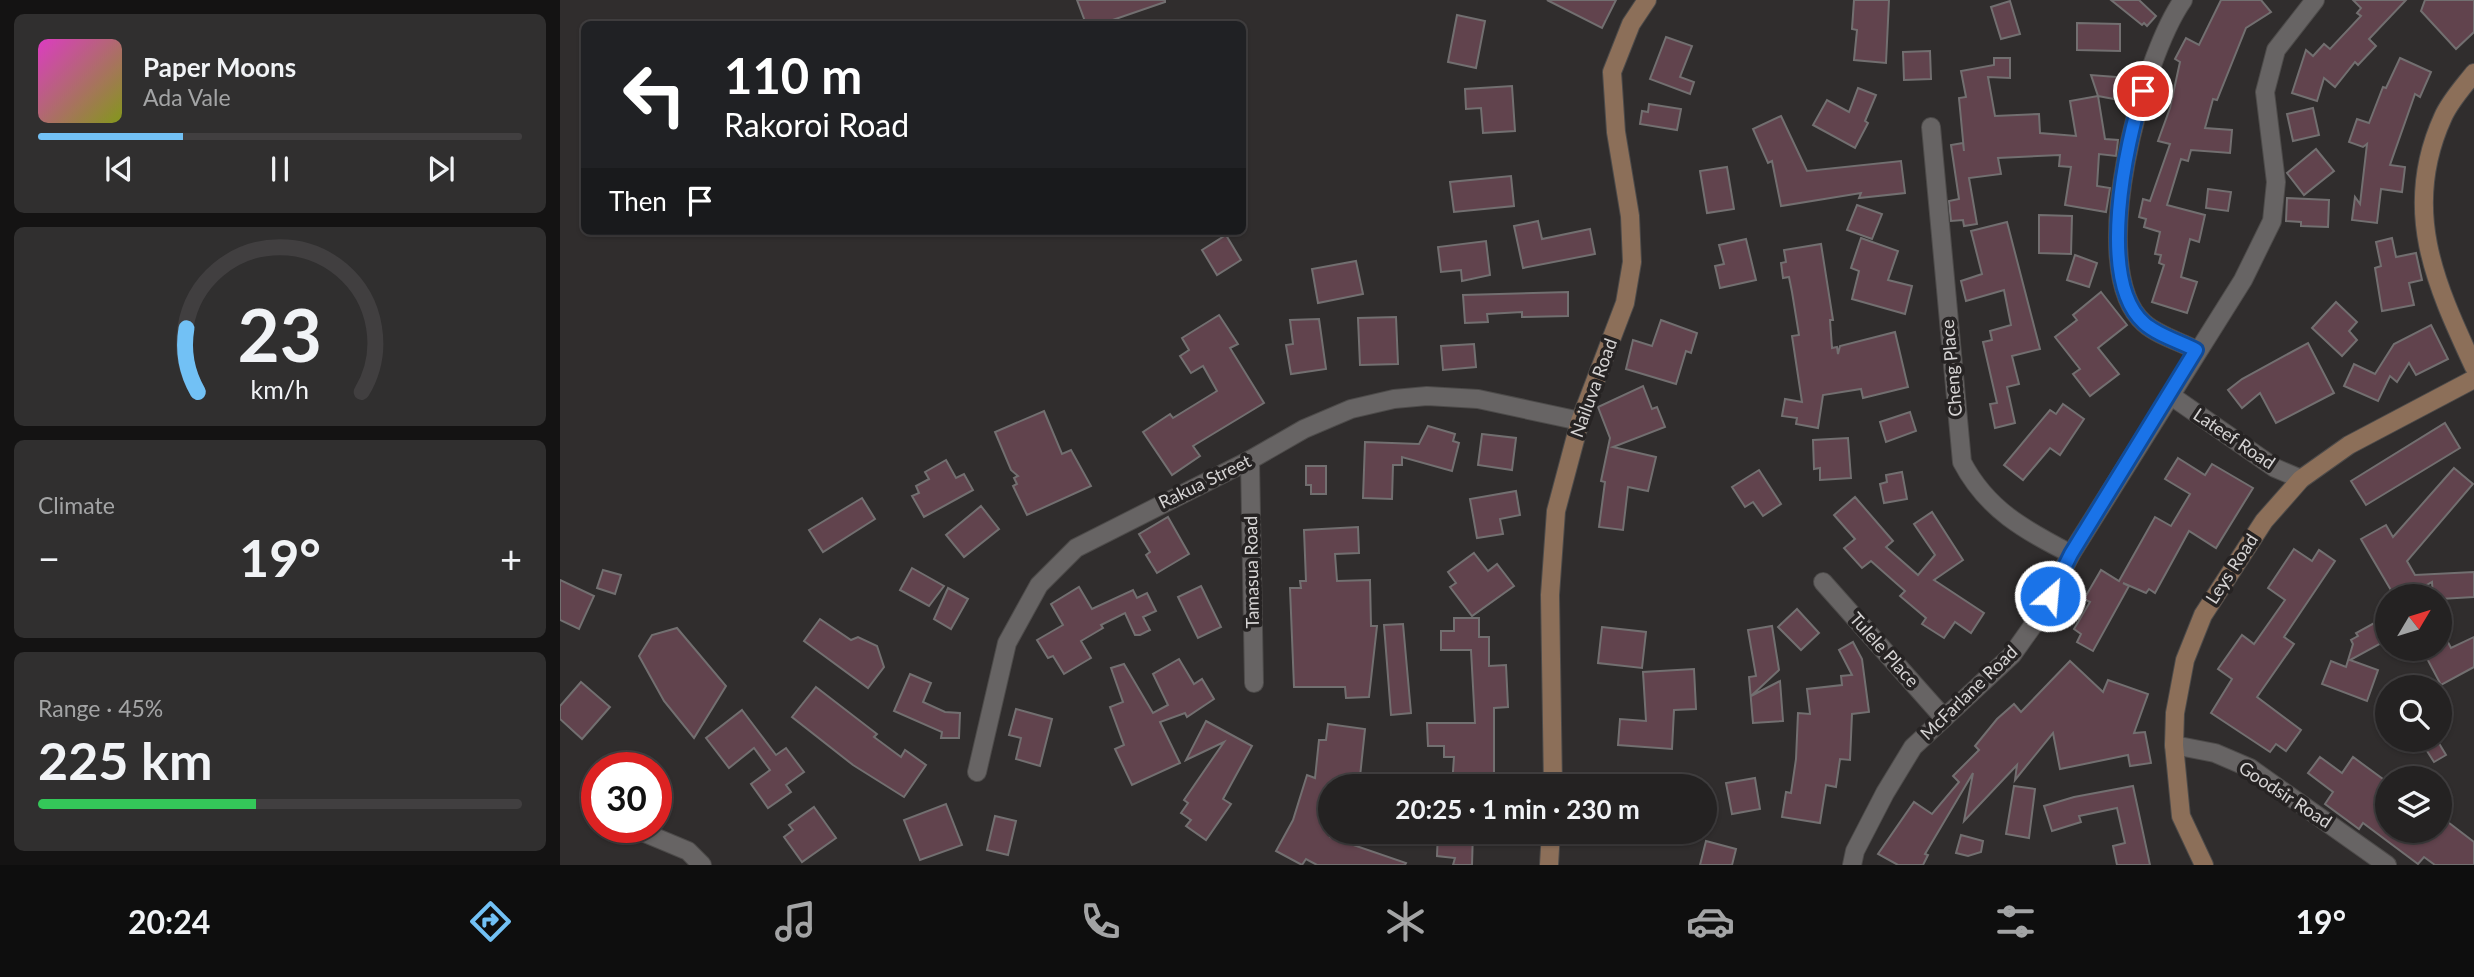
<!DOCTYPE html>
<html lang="en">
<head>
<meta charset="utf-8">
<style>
  body { margin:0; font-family:Lato,sans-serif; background:#302f2f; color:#f1f3f6; height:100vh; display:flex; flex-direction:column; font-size:26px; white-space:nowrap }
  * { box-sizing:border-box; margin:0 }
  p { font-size:23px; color:#a3a4a5 }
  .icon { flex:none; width:38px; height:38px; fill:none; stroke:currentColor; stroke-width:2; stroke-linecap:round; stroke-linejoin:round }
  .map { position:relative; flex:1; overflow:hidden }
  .drawer { display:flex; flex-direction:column; gap:14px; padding:14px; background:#141313; width:560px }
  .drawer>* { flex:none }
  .top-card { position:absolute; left:21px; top:21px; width:665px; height:214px; border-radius:10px; box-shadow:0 2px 5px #0004,0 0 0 2px #413f40; background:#202124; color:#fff; overflow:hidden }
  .needle { width:46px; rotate:52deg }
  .tools { position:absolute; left:1815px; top:584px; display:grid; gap:14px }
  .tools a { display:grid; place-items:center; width:77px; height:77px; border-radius:50%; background:#242222; box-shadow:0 2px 5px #0004,0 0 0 2px #413f40; font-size:35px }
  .speed { position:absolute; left:21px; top:752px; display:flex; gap:14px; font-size:35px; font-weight:700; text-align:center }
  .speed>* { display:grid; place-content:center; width:91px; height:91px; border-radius:50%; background:#242222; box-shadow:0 2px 5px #0004,0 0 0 2px #413f40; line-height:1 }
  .speed .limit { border:10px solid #d22; background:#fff; color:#111 }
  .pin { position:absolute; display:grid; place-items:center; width:60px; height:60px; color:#fff; margin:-30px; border:4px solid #fff; border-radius:50%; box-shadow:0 2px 7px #0007 }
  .me { position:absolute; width:77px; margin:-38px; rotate:27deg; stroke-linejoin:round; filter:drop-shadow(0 0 5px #0008) }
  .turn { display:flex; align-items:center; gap:24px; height:147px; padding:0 28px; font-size:32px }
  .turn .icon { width:91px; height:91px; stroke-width:2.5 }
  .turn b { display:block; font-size:49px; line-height:60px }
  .then { display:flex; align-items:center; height:66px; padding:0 28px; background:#0003; gap:14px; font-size:26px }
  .big { font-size:52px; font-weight:700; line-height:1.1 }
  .drawer .tile { flex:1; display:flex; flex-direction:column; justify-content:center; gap:10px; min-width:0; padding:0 24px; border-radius:10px; background:#302f2f }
  .drawer .dial { align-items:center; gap:0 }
  .dial svg { height:182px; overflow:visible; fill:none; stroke:#413f40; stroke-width:7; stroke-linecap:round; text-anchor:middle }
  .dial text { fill:#f1f3f6; stroke:none }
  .song { display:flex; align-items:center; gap:21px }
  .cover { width:84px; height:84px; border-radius:10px; background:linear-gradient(135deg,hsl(310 70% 55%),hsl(70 70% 35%)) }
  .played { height:7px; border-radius:4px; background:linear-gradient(90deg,#72c1f5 30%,#413f40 30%) }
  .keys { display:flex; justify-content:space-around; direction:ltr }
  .heat { display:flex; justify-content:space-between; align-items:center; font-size:38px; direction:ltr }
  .charge { height:10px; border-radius:5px; background:linear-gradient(90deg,#34c759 45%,#413f40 0) }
  .trip { position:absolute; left:758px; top:774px; width:399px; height:70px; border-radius:35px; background:#242222; box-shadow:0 2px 5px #0004,0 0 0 2px #413f40; font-weight:700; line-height:70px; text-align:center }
  .menu { display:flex; height:112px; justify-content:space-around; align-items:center; background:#0e0e0e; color:#a3a4a5 }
  .menu .icon { width:49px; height:49px }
  .menu .current { color:#72c1f5 }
  .menu b { font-size:32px; color:#f1f3f6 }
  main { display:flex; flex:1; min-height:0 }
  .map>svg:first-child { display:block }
  .building { fill:#61434d; stroke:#726f70; stroke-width:2 }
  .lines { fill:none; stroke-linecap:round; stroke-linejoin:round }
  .street-casing { stroke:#4d4b4a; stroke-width:20 }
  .secondary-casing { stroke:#4d4b4a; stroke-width:20 }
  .street { stroke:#676464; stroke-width:18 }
  .secondary { stroke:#8c6f59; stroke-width:18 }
  .route-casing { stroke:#114b97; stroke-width:18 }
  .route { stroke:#1a73e8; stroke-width:12 }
  .labels { text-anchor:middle; stroke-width:7; stroke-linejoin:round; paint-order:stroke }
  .street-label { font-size:18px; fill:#d6d4d4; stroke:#262323 }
</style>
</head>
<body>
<main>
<section class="drawer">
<div class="tile">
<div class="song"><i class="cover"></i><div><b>Paper Moons</b><p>Ada Vale</p></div></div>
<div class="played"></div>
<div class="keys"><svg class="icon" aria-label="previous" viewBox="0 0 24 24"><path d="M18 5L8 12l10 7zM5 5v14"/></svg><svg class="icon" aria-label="pause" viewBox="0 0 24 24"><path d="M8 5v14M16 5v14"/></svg><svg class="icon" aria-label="next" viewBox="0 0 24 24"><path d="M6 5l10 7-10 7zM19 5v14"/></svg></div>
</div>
<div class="tile dial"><svg viewBox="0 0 100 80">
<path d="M14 69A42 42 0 1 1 86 69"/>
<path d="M14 69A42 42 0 0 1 9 41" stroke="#72c1f5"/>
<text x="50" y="56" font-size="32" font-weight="700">23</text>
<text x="50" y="72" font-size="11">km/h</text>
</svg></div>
<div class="tile"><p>Climate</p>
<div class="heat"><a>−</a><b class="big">19°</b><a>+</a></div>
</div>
<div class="tile"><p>Range · 45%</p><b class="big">225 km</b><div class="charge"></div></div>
</section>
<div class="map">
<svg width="1914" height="865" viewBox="0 0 1914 865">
  <rect width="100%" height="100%" fill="#302d2d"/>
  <g class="building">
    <path d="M517 0H605V2L541 24H526Z"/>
    <path d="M987 0H1056L1042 28Z"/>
    <path d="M1294 0H1329L1326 63 1294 60 1297 30 1292 29Z"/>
    <path d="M1551 0H1579L1596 16 1587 26 1584 23 1582 25Z"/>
    <path d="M1661 0H1701L1711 12 1686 28 1657 100 1653 99 1645 128 1672 130 1670 153 1631 150 1628 161 1621 159 1607 205 1645 215 1639 242 1630 239 1621 277 1637 282 1627 313 1592 302 1604 265 1599 263 1601 255 1595 254 1600 232 1584 227 1586 219 1579 217 1583 199 1590 201 1610 144 1598 141 1610 108 1620 62 1615 59 1626 38 1639 45Z"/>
    <path d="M1793 0H1846L1809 39 1816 46 1798 65 1795 62 1775 87 1764 78 1757 101 1732 93 1746 50 1753 56 1764 44 1770 49 1801 16 1797 13 1801 8Z"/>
    <path d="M1865 0H1914V32L1896 49 1861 11Z"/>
    <path d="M1450 1 1460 34 1441 39 1431 7Z"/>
    <path d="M897 15 925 21 916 68 888 62Z"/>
    <path d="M1517 23 1560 24V51L1517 50Z"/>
    <path d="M1106 37 1132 46 1120 77 1134 82 1130 94 1090 79Z"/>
    <path d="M1370 51 1371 79 1344 80 1343 52Z"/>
    <path d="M1434 58H1450V78L1428 77 1435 116 1479 114 1480 133 1516 136 1510 101 1538 96 1531 75 1569 78 1568 91 1555 90 1554 99 1538 96 1545 139 1558 140 1556 156 1539 154 1537 186 1550 188 1546 212 1505 205 1511 167 1499 166 1500 155 1438 158 1441 174 1409 178 1417 224 1404 226 1403 220 1391 221 1389 201 1399 199 1391 145 1403 143 1404 151 1399 98 1406 97 1401 71 1434 65Z"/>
    <path d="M1840 58 1871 72 1860 97 1855 94 1830 165 1845 167 1842 192 1821 189 1817 223 1792 220 1795 197 1800 204 1807 144 1803 147 1789 142 1797 119 1809 123 1823 87 1826 88Z"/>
    <path d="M952 86 955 131 923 133 921 108 906 109 905 89Z"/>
    <path d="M1298 88 1316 95 1305 121 1308 123 1295 148 1253 125 1267 100 1289 112Z"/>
    <path d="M1089 104 1121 109 1117 130 1080 124 1082 111 1088 112Z"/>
    <path d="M1753 108 1759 135 1733 141 1727 114Z"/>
    <path d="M1221 116 1247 171 1341 161 1345 193 1299 198 1301 193 1221 206 1212 161 1208 163 1193 129Z"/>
    <path d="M1756 149 1774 171 1744 195 1727 173Z"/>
    <path d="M1167 167 1174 209 1147 213 1140 171Z"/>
    <path d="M951 176 954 206 894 212 890 182Z"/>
    <path d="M1648 189 1671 192 1668 211 1646 208Z"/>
    <path d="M1727 198 1769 200 1768 227 1741 226V222L1726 221Z"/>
    <path d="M1297 205 1322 214 1312 239 1287 230Z"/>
    <path d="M1479 215 1512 216 1511 254 1479 253Z"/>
    <path d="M978 221 982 239 1030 229 1035 254 963 268 954 226Z"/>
    <path d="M1447 222 1480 349 1452 356 1459 384 1447 387 1455 423 1435 428 1430 404 1437 403 1423 342 1432 340 1430 331 1451 325 1444 290 1406 301 1401 281 1422 274 1411 231Z"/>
    <path d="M666 235 681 260 657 275 642 250Z"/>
    <path d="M1301 238 1338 251 1328 280 1352 286 1345 314 1292 299 1299 271 1291 268Z"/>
    <path d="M1832 238 1836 257 1856 253 1862 280 1849 283 1854 305 1822 311 1815 268 1821 266 1816 242Z"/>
    <path d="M1186 239 1196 280 1160 288 1155 266 1164 264 1159 245Z"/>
    <path d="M926 241 930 275 902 281 901 270 881 272 878 247Z"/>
    <path d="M1261 244 1273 320H1270L1272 348 1277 347 1278 354 1280 346 1335 332 1348 387 1303 398 1301 389 1263 395 1258 428 1236 424 1237 418 1222 416 1225 399 1242 402 1232 336 1239 335 1232 292 1229 277 1223 278 1221 263 1226 262 1224 250Z"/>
    <path d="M1515 255 1537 263 1529 287 1507 280Z"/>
    <path d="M796 261 803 294 758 303 752 269Z"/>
    <path d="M1008 292V316L962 317V312L927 314 928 322 905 323 903 295Z"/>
    <path d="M1541 292 1567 325 1538 348 1559 374 1530 396 1513 374 1520 369 1495 337 1517 320 1513 315Z"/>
    <path d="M1776 302 1797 322 1789 331 1797 340 1782 356 1752 328Z"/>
    <path d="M659 315 678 344 670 348 704 403 633 446 640 456 612 475 583 432 610 414 613 418 657 391 643 366 631 373 620 356 629 350 622 338Z"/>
    <path d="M836 317 838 364 800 365 798 318Z"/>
    <path d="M759 319 766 369 731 374 726 345 733 344 730 320Z"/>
    <path d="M1101 320 1137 333 1131 353 1126 351 1116 384 1066 369 1073 340 1092 346Z"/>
    <path d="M1871 325 1888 359 1856 375 1849 363 1837 382 1830 376 1818 401 1784 386 1794 364 1815 374 1834 344Z"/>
    <path d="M1748 343 1774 393 1716 423 1700 393 1682 408 1668 390 1682 379Z"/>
    <path d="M914 344 916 367 883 370 881 346Z"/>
    <path d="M1083 386 1092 409 1097 407 1105 427 1053 447 1096 457 1088 491 1068 487 1063 530 1039 527 1045 482 1041 481 1050 438 1038 407Z"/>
    <path d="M1503 404 1524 419 1500 455 1490 448 1463 480 1444 465 1490 410 1496 414Z"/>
    <path d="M484 411 502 454 511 450 531 486 467 515 453 486 457 484 454 478 458 476 451 470 435 432Z"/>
    <path d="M1350 412 1356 431 1326 442 1320 422Z"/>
    <path d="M1885 423 1900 448 1806 505 1791 481Z"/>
    <path d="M868 426 895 434 893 441 899 443 892 471 842 457V465H833L832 499 803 498 805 442 859 444Z"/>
    <path d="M922 434 956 438 952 470 918 465Z"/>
    <path d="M1288 438 1291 478 1260 480V468L1254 469 1253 440Z"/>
    <path d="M1618 458 1645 475 1652 464 1693 488 1656 548 1629 531 1595 593 1589 589 1586 593 1563 583 1569 586 1533 651 1517 642 1521 634 1514 629 1530 602 1524 599 1541 570 1559 581 1595 517 1611 526 1630 494 1605 479Z"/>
    <path d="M386 460 396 478 404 474 413 490 364 517 352 496 359 493 356 486 369 479 365 472Z"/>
    <path d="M746 466H766V494H751V485H746Z"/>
    <path d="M1894 468 1913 484 1847 561 1855 575 1914 572V597L1880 599 1873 597 1872 582 1846 597H1835L1801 539 1826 525 1833 537Z"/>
    <path d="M1199 470 1221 504 1203 516 1193 502 1185 507 1172 487Z"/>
    <path d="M1342 472 1347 499 1324 503 1320 484 1327 482 1326 475Z"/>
    <path d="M956 491 960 515 940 519 943 534 917 538 910 499Z"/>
    <path d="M1295 497 1333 541 1326 547 1358 575 1375 555 1354 524 1372 512 1403 560 1374 580 1424 613 1411 633 1395 622 1384 638 1362 624 1366 618 1340 596 1345 591 1311 561 1302 568 1284 548 1295 539 1274 515Z"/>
    <path d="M302 498 315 519 263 552 249 530Z"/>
    <path d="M421 506 439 529 404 557 386 535Z"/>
    <path d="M608 517 629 554 597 573 586 555 590 552 579 534Z"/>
    <path d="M798 527 799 553 775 554 777 581 810 580 811 626H817L809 697 786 698 785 687H734L730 588H741L740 581H746L744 530Z"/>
    <path d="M1734 549 1752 561 1759 550 1775 561 1724 637 1734 644 1697 697 1741 730 1726 751 1716 744 1710 752 1651 713 1672 679 1658 669 1682 635 1694 644 1725 600 1708 588Z"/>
    <path d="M914 553 928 571 937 564 954 586 912 616 890 587 896 583 888 572Z"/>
    <path d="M352 568 384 586 369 606 340 590Z"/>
    <path d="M43 570 61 575 55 594 37 588Z"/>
    <path d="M0 580 34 596 19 629 0 620Z"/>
    <path d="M641 586 661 627 638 638 618 597Z"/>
    <path d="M519 587 532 609 573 590 577 598 587 593 596 611 583 617 590 630 580 635H575L565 613 541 625 543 628 521 641 531 658 504 674 493 656 488 658 477 640 503 625 491 604Z"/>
    <path d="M388 588 408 599 391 629 374 619Z"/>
    <path d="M1237 609 1259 633 1241 650 1218 627Z"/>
    <path d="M1827 616V640L1790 660 1818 670 1807 701 1762 684 1771 661 1786 667 1793 644 1791 640 1798 636 1796 633Z"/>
    <path d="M894 618H919V637H929V666L946 665 948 707 934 708V786H892L894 757H884V746H868L867 723H915L911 650H881V631H894Z"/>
    <path d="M260 619 291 640 298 637 317 646 324 667 308 688 244 641Z"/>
    <path d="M843 624 851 713 831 715 824 625Z"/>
    <path d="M1212 626 1219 670 1191 696 1220 681 1223 721 1193 723 1189 677 1196 676 1188 630Z"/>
    <path d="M1042 627 1086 632 1082 668 1038 663Z"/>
    <path d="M1880 627 1891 648 1914 637V667L1881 685 1862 649H1880Z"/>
    <path d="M117 628 166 686 134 738 104 701 79 656 92 635Z"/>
    <path d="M1293 642 1302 659 1309 712 1292 714 1290 760 1280 759 1276 787 1266 785 1260 823 1222 817 1226 792 1231 793 1236 759 1238 713 1250 714 1247 689 1282 685 1281 676 1292 675 1279 650Z"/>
    <path d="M619 659 634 684 642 679 654 699 627 717 625 713 600 722 620 763 572 785 555 749 564 745 550 707 563 702 551 668 564 664 593 713 608 705 593 674Z"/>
    <path d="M1510 661 1543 692 1548 680 1588 694 1574 733 1585 732 1591 763 1570 766 1568 755 1500 769 1493 733 1455 780 1457 765 1404 821 1413 773 1365 854 1368 855 1363 865H1338L1318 854 1354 802 1372 814 1399 782 1393 776 1419 750 1415 746 1437 719 1454 704 1461 712Z"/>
    <path d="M1134 669 1136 709 1114 710 1112 749 1058 745 1060 719 1086 721 1083 672Z"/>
    <path d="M350 674 371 683 363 702 385 712 400 713 399 738H381L382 732 334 711Z"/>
    <path d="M21 682 50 707 22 739 0 719V706Z"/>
    <path d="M256 687 317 734 314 737 341 757 345 750 366 765 344 797 293 765 232 717Z"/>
    <path d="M456 709 492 719 480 766 456 759 461 738 449 735Z"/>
    <path d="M182 710 216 755 226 748 244 772 226 785 231 792 208 808 191 784 210 770 194 748 169 768 146 738Z"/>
    <path d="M646 721 692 746 663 799 671 804 646 840 626 826 631 820 621 813 628 803 624 800 664 742 626 760Z"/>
    <path d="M768 724 805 729 799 786H770V837L846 863 845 865H757L746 859 742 865 716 851 733 820 747 775 755 778 759 740H766Z"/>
    <path d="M1860 740H1877L1886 755 1874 762Z"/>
    <path d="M1760 757 1782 773 1793 757 1827 782V831H1880V816L1914 842V865H1875L1864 857 1858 864 1803 823 1799 829 1765 804 1773 792 1748 773Z"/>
    <path d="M1195 778 1200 809 1172 814 1166 783Z"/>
    <path d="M1454 786 1475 789 1469 838 1446 834Z"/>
    <path d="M1573 786 1590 865H1557L1553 846 1565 843 1557 808 1519 816 1521 822 1492 831 1484 806 1514 797Z"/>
    <path d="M386 804 402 845 360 860 344 820Z"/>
    <path d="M254 807 276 838 242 862 224 837 233 830 229 825Z"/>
    <path d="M435 816 456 821 448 855 427 850Z"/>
    <path d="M878 831H913L912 865H893L895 858 877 856Z"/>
    <path d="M1401 835 1423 841 1421 852 1408 856 1396 853Z"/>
    <path d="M1146 841 1176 849 1172 865H1140Z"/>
  </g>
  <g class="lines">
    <defs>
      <g id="street">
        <path d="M1623 0C1583 57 1523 269 1584 323 1597 335 1621 342 1636 350"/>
        <path d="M1371 127 1402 462C1427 510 1465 530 1511 554"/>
        <path d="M1610 395 1715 468 1741 479"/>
        <path d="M690 460 694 683"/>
        <path d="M1263 582 1384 718"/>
        <path d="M1614 745 1655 753 1690 768 1827 865"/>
        <path d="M417 772 447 643 479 585 516 548 690 460 744 429 791 409 834 399 867 396 918 399 1020 421"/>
        <path d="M85 833 128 851 142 865"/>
        <path d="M1292 865 1295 851 1325 793 1353 747 1452 655 1479 617 1511 554 1683 280 1712 221 1716 182 1705 92 1716 50 1755 0"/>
      </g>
      <g id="secondary">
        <path d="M1914 73C1904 86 1890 101 1883 117 1841 209 1875 283 1914 367"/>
        <path d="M993 786 990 595 996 511 1020 421 1065 303 1072 262 1070 216 1056 132 1052 72 1071 24 1087 0"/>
        <path d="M989 865 991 831"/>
        <path d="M1644 865 1621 816 1614 745 1615 713 1625 660 1643 615 1704 521 1741 479 1789 445 1914 379"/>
      </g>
    </defs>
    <use href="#street" class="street-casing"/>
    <use href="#secondary" class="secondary-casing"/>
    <use href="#street" class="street"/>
    <use href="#secondary" class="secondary"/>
  </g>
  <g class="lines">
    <defs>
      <path id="route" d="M1490 596 1511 554 1636 350C1621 342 1597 335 1584 323 1536 280 1566 144 1583 91"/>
    </defs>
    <use href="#route" class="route-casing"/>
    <use href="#route" class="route"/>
  </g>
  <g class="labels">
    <g class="street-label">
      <text transform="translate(1392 368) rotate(-95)" y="6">Cheng Place</text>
      <text transform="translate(1034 388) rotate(-70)" y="6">Nailuva Road</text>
      <text transform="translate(1674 439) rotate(34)" y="6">Lateef Road</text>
      <text transform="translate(645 482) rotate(-26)" y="6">Rakua Street</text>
      <text transform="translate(1672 569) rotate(-57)" y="6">Leys Road</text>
      <text transform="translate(692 572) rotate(-91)" y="6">Tamasua Road</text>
      <text transform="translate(1324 650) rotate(48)" y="6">Tulele Place</text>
      <text transform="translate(1409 693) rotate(-44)" y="6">McFarlane Road</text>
      <text transform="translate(1725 795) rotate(33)" y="6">Goodsir Road</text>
    </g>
  </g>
</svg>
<div class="tools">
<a><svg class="needle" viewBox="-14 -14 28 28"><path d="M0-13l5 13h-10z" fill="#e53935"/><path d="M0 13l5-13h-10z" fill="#a3a4a5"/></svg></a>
<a><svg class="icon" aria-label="search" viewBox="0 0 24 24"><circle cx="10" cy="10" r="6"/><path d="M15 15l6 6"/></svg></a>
<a><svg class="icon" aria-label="layers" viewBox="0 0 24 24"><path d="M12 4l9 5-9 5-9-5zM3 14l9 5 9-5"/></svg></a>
</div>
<div class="speed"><div class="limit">30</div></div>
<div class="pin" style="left:1583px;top:91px;background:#d93025"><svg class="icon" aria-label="arrive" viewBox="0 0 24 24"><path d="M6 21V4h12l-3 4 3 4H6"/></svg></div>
<svg class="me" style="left:1490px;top:596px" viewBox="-20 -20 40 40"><circle r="17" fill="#1a73e8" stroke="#fff" stroke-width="3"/><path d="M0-11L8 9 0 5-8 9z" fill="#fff"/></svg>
<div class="trip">20:25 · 1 min · 230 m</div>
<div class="top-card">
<div class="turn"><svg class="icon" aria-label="left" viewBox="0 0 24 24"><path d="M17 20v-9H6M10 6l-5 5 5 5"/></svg><div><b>110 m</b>Rakoroi Road</div></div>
<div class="then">Then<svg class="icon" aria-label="arrive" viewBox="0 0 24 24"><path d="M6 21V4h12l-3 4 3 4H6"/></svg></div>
</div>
</div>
</main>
<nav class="menu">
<b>20:24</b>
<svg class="icon current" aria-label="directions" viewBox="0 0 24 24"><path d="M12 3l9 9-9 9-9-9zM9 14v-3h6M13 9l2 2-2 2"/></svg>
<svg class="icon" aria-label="music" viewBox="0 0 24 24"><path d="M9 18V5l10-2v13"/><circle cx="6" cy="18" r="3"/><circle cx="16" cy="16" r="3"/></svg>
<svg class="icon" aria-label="phone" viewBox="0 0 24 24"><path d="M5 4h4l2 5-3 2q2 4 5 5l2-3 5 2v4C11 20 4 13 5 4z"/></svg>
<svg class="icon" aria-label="climate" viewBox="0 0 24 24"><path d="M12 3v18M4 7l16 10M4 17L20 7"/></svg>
<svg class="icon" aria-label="car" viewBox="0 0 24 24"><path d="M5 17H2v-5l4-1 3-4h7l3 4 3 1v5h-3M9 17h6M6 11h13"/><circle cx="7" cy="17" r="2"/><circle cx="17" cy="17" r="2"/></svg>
<svg class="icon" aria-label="filters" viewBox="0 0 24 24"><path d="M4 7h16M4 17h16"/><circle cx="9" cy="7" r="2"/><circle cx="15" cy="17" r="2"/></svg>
<b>19°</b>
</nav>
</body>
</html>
